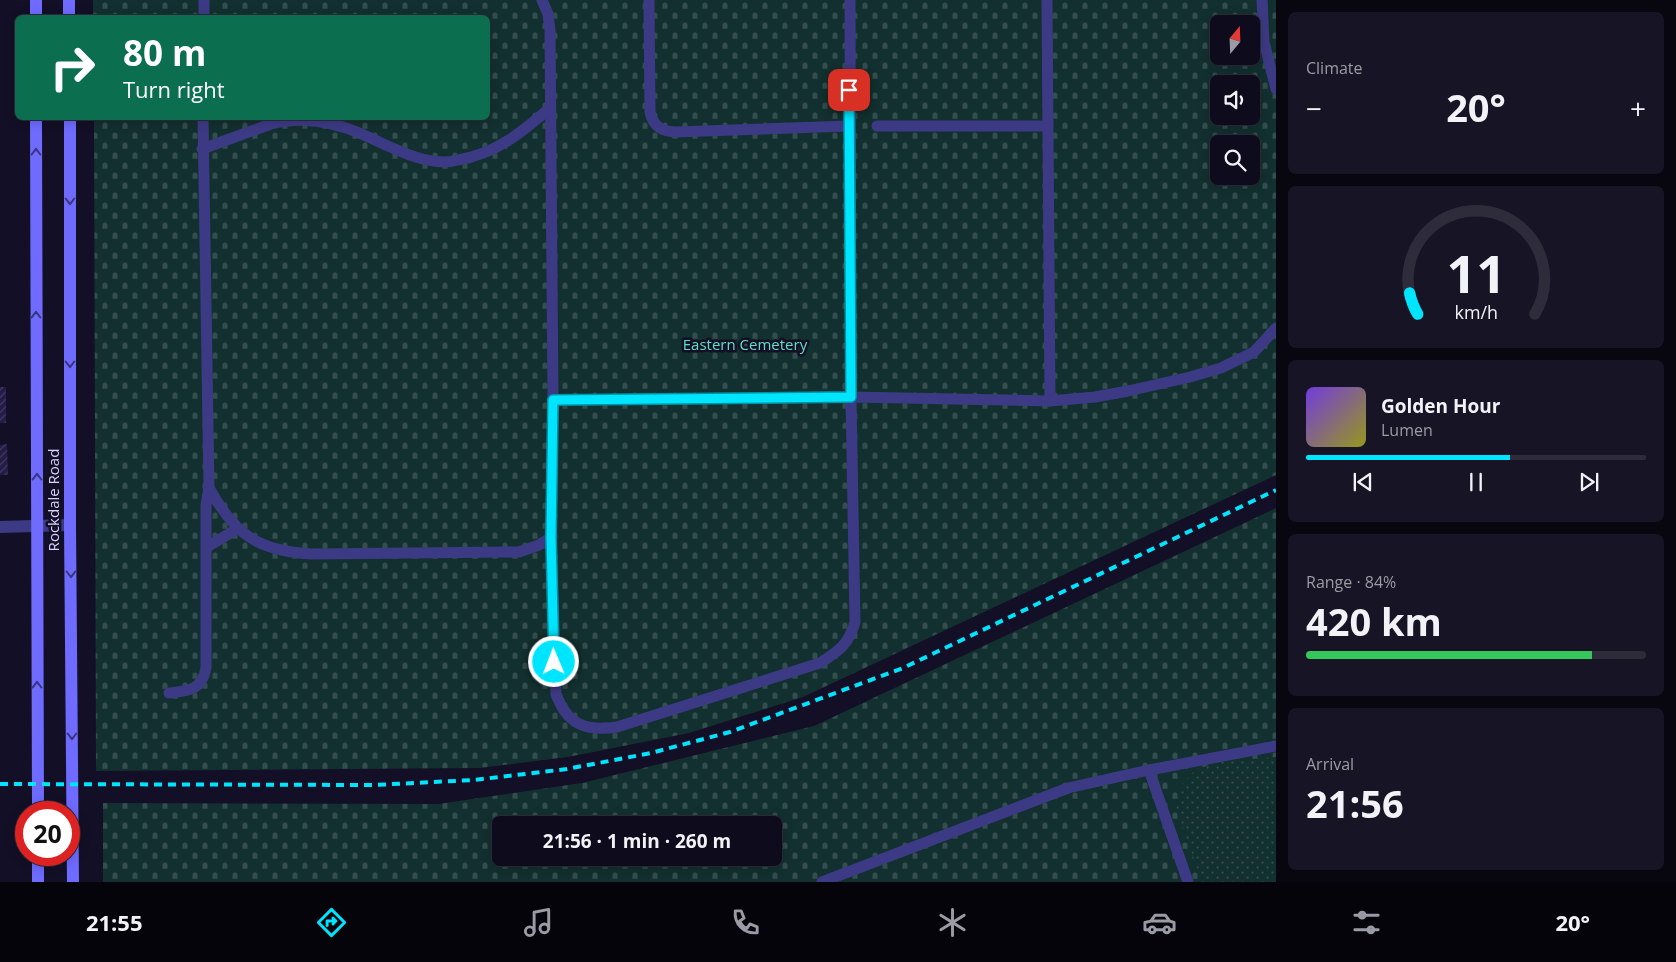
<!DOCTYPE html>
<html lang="en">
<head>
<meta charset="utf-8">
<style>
  body { margin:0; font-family:"Open Sans",sans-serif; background:#171425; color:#f1f3f6; height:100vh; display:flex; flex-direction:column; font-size:19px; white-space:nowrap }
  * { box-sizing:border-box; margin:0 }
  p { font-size:16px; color:#9b9ba3 }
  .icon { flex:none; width:28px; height:28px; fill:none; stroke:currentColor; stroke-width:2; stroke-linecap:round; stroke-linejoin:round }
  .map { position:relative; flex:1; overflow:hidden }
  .drawer { display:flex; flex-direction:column; gap:12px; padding:12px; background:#08060f; width:400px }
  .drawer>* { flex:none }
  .guide { position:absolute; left:15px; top:15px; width:475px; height:105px; border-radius:8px; box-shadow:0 2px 12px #0003,0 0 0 1px #2e2b3b; background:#0b6e4f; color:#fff; overflow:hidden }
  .needle { width:32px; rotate:19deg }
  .controls { position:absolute; left:1210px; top:15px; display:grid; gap:10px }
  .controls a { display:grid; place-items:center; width:50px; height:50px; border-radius:8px; background:#0e0b1c; box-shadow:0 2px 12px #0003,0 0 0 1px #2e2b3b; font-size:25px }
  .speed { position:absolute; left:15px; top:801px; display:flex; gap:10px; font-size:25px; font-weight:700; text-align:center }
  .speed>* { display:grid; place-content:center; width:65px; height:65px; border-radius:50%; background:#0e0b1c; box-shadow:0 2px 12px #0003,0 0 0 1px #2e2b3b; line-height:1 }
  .speed .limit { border:8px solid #d22; background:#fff; color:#111 }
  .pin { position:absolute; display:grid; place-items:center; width:42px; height:42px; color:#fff; margin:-21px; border-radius:10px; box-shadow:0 2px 8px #0006 }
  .me { position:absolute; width:55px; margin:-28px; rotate:359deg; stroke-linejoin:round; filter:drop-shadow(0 0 4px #0008) }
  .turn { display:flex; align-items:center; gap:18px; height:105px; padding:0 25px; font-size:22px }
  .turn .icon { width:65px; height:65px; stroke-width:2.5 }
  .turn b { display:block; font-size:35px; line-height:42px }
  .big { font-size:38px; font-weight:700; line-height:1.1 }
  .drawer .widget { flex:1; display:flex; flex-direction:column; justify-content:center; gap:8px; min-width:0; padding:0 18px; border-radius:8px; background:#171425 }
  .drawer .dial { align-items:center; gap:0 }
  .dial svg { height:130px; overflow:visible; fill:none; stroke:#2e2b3b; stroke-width:7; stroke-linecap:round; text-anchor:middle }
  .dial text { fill:#f1f3f6; stroke:none }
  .song { display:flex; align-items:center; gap:15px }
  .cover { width:60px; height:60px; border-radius:8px; background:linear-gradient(135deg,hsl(260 70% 55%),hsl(60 70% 35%)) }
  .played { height:5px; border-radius:2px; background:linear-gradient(90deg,#00e5ff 60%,#2e2b3b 60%) }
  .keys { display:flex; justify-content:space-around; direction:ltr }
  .heat { display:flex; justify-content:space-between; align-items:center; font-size:28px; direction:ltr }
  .charge { height:8px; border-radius:4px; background:linear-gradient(90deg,#34c759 84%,#2e2b3b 0) }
  .trip { position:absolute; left:492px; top:816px; width:290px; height:50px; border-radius:8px; background:#0e0b1c; box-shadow:0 2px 12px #0003,0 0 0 1px #2e2b3b; font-weight:700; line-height:50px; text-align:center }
  .tabs { display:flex; height:80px; justify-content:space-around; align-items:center; background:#06040b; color:#9b9ba3 }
  .tabs .icon { width:35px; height:35px }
  .tabs .on { color:#00e5ff }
  .tabs b { font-size:22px; color:#f1f3f6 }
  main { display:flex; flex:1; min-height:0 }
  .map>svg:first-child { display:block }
  .cemetery { fill:url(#cemetery-stones); fill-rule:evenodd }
  .park { fill:url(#park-dots) }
  .building { fill:url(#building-hatch) }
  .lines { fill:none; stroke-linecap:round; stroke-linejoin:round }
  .service { stroke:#3d3a85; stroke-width:11 }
  .minor { stroke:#3d3a85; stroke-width:12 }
  .secondary { stroke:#6f6bff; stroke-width:12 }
  .rail { stroke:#00e5ff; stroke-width:4; stroke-dasharray:8 6; stroke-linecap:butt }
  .oneway { stroke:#38347d }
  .route-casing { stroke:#0095a6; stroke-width:12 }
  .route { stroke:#00e5ff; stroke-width:9 }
  .labels { text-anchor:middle; stroke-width:5; stroke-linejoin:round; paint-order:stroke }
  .park-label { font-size:15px; fill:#5fe0c0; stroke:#130f26 }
  .street-label { font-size:15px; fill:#d9d4ff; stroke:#130f26 }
</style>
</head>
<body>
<main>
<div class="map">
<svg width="1276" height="882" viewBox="0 0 1276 882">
  <defs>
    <pattern id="cemetery-stones" width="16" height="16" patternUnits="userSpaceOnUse" patternTransform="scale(1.25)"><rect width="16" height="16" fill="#12302f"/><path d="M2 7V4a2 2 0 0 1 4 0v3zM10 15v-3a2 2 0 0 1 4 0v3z" fill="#344d4e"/></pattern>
    <pattern id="park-dots" width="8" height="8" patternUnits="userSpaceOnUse" patternTransform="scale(1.25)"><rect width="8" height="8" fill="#12302f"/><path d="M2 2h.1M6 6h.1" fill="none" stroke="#344d4e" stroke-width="1.8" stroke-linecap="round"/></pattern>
    <pattern id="building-hatch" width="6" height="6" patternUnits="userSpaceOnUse" patternTransform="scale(1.25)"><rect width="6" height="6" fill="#241b47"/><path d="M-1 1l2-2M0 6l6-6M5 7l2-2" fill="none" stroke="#433b63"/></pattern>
  </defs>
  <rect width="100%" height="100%" fill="#130f26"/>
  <g class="cemetery">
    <path d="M93 0H1276V475L803 697 689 733 568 757 479 768 96 771 94 118H488V18H93ZM1219 24H1251V56H1219ZM1219 84H1251V116H1219ZM1219 144H1251V176H1219Z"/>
    <path d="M1276 508V882H103V803L438 804 582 783 814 726ZM501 825H774V858H501Z"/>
  </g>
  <path class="park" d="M1276 757V882H1202L1176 809 1181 786 1196 769 1222 762Z"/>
  <g class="building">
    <rect x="0" y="387" width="6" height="36"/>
    <path d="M7 444 8 475H0V445Z"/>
  </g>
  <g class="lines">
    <g class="service">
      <path d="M542 0 548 14 550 30 553 400"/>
      <path d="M649 0 650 112C653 126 661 131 675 132L849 126"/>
      <path d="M1047 0 1050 401"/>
      <path d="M1262 0 1264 42 1276 89"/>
      <path d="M204 18V0"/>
      <path d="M877 126H1047"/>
      <path d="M202 149 271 124C302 116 335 122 364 135 389 146 415 161 443 162 448 162 454 161 458 160 496 154 522 132 550 108"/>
      <path d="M209 488C235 535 258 551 312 554L519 552 539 545 551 537 553 400 851 397 1050 401 1095 397 1128 391 1190 377 1221 368 1254 352 1276 328"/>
      <path d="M551 537 556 694C567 724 585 732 617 727L820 663C839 651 849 644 855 622L851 397 850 0"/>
      <path d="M207 547 237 529"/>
      <path d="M169 693C189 691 202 690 206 668V505L209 488 203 118"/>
      <path d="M1149 770 1188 882"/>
      <path d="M822 882 1068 788 1149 770 1276 746"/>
    </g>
    <path class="minor" d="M0 527 70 525"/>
    <g class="secondary">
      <path d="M69 0V18"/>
      <path d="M36 18V0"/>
      <path d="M36 118 38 812"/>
      <path d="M70 118V525L73 882"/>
      <path d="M38 855V882"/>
    </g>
    <path class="rail" d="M0 784 374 785 474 780 567 769 651 753 730 732 903 668 1276 490"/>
  </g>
  <defs><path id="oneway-chevron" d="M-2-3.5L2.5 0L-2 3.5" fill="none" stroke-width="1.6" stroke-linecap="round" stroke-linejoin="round" transform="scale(1.25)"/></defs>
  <g class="oneway">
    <use href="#oneway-chevron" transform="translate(36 152) rotate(-90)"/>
    <use href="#oneway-chevron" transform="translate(70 201) rotate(90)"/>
    <use href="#oneway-chevron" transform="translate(36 315) rotate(-90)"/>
    <use href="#oneway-chevron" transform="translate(70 364) rotate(90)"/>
    <use href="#oneway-chevron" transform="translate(37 477) rotate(-90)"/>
    <use href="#oneway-chevron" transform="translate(71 574) rotate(90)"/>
    <use href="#oneway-chevron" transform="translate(37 685) rotate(-90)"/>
    <use href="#oneway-chevron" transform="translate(72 736) rotate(90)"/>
  </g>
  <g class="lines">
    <defs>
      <path id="route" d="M554 662 551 537 553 400 851 397 849 90"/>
    </defs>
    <use href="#route" class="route-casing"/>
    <use href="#route" class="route"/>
  </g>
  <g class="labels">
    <g class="park-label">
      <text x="745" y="350">Eastern Cemetery</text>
    </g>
    <g class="street-label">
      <text transform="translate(54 500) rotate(-90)" y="5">Rockdale Road</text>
    </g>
  </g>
</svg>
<div class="controls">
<a><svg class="needle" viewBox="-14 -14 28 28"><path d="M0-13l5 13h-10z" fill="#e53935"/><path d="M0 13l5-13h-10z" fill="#9b9ba3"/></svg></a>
<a><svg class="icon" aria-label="sound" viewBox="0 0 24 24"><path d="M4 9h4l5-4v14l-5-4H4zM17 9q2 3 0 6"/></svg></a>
<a><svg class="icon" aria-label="search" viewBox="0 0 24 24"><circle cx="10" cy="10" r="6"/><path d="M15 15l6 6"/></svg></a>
</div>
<div class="speed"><div class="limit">20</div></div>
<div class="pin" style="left:849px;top:90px;background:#d93025"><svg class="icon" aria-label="arrive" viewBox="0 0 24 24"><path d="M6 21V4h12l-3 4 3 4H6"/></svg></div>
<svg class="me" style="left:554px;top:662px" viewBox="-20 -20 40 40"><circle r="17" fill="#00e5ff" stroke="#fff" stroke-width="3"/><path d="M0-11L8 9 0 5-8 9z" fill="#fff"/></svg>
<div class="trip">21:56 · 1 min · 260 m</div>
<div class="guide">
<div class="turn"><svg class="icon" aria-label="right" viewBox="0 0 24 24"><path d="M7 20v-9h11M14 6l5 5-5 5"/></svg><div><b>80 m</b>Turn right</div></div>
</div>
</div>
<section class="drawer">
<div class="widget"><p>Climate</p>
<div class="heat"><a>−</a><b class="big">20°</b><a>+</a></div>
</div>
<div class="widget dial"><svg viewBox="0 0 100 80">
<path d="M14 69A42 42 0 1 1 86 69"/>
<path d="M14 69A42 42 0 0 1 9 56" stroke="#00e5ff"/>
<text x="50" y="56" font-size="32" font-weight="700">11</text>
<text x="50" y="72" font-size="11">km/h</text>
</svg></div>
<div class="widget">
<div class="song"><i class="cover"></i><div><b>Golden Hour</b><p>Lumen</p></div></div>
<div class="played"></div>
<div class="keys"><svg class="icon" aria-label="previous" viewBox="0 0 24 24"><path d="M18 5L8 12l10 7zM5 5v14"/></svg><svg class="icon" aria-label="pause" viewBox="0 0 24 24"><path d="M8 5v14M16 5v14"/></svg><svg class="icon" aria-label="next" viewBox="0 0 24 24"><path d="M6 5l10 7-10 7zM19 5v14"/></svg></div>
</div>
<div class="widget"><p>Range · 84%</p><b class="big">420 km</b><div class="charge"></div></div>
<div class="widget"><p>Arrival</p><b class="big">21:56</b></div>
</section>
</main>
<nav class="tabs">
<b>21:55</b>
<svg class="icon on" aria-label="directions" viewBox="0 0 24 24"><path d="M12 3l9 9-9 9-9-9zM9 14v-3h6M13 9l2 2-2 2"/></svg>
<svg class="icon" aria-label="music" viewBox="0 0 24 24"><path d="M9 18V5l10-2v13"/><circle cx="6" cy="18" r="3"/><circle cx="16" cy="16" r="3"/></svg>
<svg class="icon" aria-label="phone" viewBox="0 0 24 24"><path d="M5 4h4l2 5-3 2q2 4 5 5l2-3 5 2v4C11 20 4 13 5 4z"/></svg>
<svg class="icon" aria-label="climate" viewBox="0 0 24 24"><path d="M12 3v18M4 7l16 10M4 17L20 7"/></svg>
<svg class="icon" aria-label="car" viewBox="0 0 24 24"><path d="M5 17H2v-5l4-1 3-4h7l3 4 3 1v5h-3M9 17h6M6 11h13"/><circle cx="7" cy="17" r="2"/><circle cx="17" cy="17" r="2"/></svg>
<svg class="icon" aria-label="filters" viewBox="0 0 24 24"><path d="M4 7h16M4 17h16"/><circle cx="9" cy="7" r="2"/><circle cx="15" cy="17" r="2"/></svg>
<b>20°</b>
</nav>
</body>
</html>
